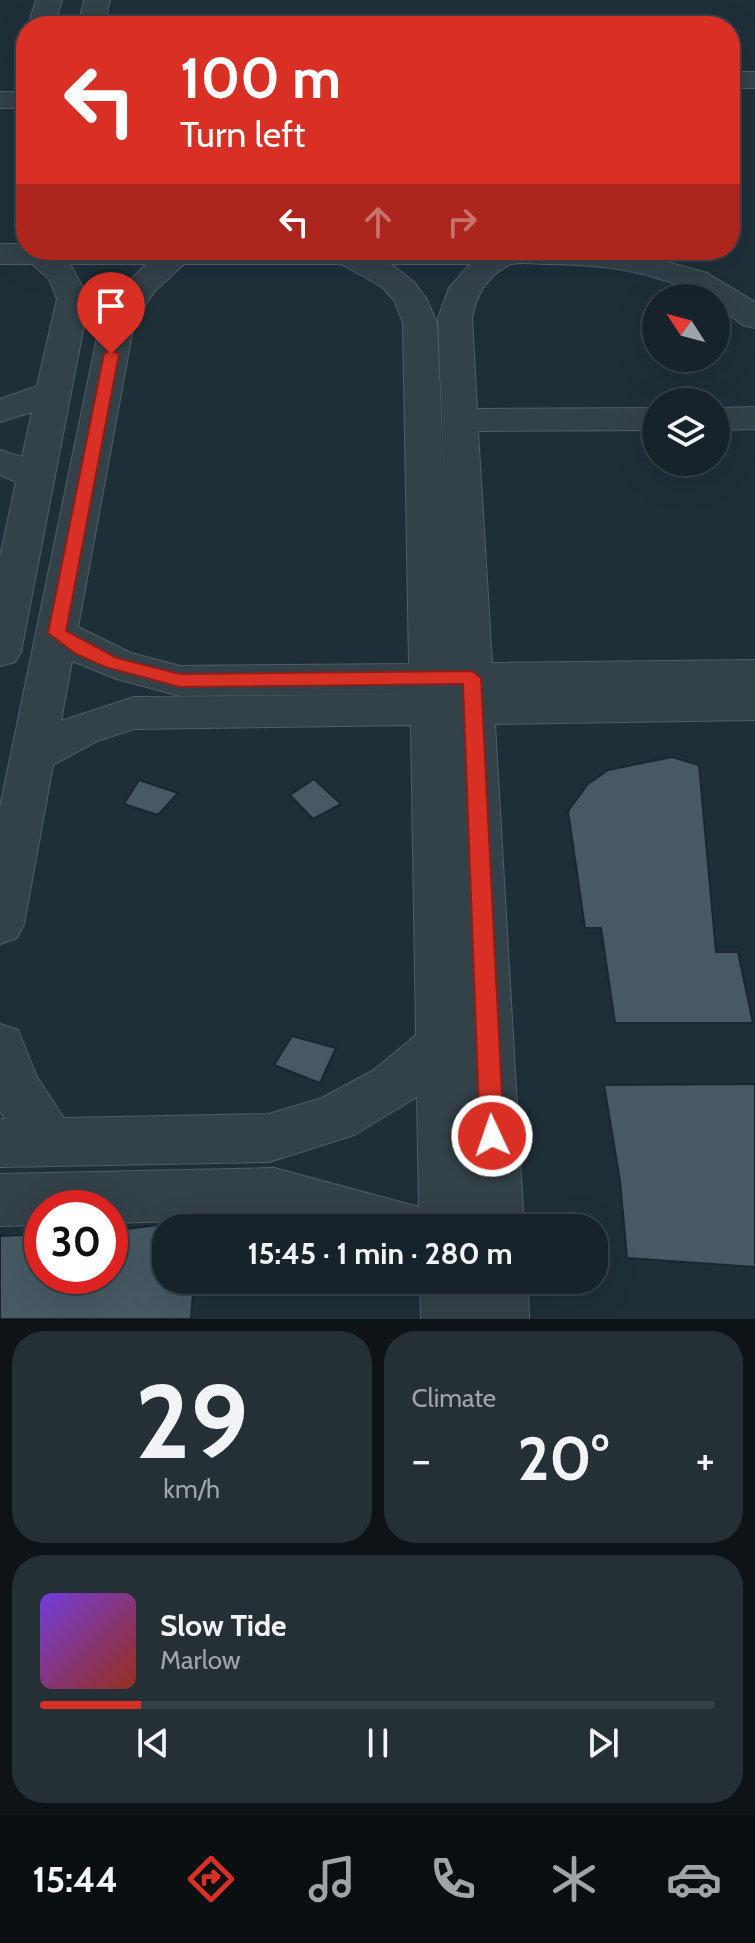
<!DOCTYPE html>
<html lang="en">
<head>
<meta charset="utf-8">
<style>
  body { margin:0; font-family:Cabin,sans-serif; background:#242f36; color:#f1f3f6; height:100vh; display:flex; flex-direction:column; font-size:30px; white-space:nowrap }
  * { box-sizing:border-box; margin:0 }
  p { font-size:26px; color:#9ea4a8 }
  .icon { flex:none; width:44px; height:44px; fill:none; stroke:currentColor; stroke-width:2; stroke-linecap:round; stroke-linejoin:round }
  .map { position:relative; height:1319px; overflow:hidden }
  .drawer { display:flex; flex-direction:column; gap:12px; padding:12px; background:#0d1317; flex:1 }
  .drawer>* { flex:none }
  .top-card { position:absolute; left:16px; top:16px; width:724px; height:244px; border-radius:32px; box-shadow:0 8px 32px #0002,0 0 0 2px #364047; background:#d93025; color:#fff; overflow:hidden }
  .needle { width:52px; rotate:306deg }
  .controls { position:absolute; left:642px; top:284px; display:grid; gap:16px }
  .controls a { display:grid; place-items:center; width:88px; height:88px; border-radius:50%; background:#17232a; box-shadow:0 8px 32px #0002,0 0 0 2px #364047; font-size:40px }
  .speed { position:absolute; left:24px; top:1190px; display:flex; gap:16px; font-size:40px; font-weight:700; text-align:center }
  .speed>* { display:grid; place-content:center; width:104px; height:104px; border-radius:50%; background:#17232a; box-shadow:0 8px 32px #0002,0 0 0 2px #364047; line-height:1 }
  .speed .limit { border:12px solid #d22; background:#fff; color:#111 }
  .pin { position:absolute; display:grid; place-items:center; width:68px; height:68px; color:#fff; margin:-82px -34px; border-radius:50% 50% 50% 0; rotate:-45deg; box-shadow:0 0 8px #0007 }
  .pin .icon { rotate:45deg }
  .me { position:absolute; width:88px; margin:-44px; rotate:357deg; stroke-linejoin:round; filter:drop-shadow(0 0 6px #0008) }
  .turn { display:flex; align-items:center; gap:28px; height:168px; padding:0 32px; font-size:36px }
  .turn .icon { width:104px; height:104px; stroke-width:2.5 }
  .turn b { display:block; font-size:56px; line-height:68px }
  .lanes { display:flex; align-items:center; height:76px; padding:0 32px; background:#0003; justify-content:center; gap:40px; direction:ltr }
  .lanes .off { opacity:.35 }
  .big { font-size:60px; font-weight:700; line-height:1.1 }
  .drawer .card { flex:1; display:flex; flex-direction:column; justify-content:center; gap:12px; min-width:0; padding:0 28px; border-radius:32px; background:#242f36 }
  .drawer .dial { align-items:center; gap:0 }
  .dial b { font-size:104px; line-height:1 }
  .song { display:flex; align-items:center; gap:24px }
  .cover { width:96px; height:96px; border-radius:12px; background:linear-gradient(135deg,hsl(260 70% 55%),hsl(10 70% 35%)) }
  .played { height:8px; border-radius:4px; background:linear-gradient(90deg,#d93025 15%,#364047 15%) }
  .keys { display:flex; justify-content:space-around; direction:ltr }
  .heat { display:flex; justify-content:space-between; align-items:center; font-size:44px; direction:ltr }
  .drawer .tiles { flex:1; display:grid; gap:12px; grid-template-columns:1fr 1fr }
  .card:last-child { grid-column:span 2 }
  .trip { position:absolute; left:152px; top:1214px; width:456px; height:80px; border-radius:32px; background:#17232a; box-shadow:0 8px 32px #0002,0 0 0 2px #364047; font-weight:700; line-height:80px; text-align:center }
  .menu { display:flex; height:128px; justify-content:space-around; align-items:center; background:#090e11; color:#9ea4a8 }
  .menu .icon { width:56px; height:56px }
  .menu .current { color:#d93025 }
  .menu b { font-size:36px; color:#f1f3f6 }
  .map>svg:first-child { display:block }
  .building { fill:#475a64; stroke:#1a272f; stroke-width:2 }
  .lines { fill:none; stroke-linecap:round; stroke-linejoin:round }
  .minor-casing { stroke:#505e66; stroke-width:2 }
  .minor { fill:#334148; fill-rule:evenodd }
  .route { fill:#d93025; stroke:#8d1f18; stroke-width:2 }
</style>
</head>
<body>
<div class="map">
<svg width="755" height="1319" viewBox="0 0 755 1319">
  <rect width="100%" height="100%" fill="#1f2f38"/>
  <g class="building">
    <path d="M672 757 699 765 716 952H738L753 1023H615L601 928H585L568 811 588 784 608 770Z"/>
    <path d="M314 779 341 804 313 819 290 795Z"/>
    <path d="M139 780 178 793 158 815 124 804Z"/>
    <path d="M292 1036 336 1048 320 1083 274 1065Z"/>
    <path d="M755 1084V1267L627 1258 620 1181 604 1085Z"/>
    <path d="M166 1224V1280H194L191 1319H0V1236L42 1234V1276H110V1231Z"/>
  </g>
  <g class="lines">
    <defs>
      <g id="minor">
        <path d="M36 0H62L54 26H28Z"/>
        <path d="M84 0H110L104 26H78Z"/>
        <rect x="730" y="72" width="25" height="16"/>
        <rect x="0" y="92" width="26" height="16"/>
        <path d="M0 244H26V250H624L707 273 755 302V328L743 325 716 305V298H706C655 271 602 264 546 264 535 264 519 261 509 265 487 276 476 295 472 318L477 409 656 408V430L478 431 492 663 755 660V720L495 724 524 1228H309L274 1218 110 1223V1208H42V1225L0 1226V1174L274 1168 419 1207 417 1097 354 1135 269 1162 0 1167V1119H5L0 1111V1024L18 1030 37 1077 64 1118 269 1114 322 1098 374 1070 416 1035 411 725 134 729 97 741 53 765 24 924 17 938 0 944V807L100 323 124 287 146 264H70L89 299 21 652 15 662 0 666V557L16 482 0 475V450L22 457 32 412 0 422V399L37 386 57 299 49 279 32 264H0ZM184 264H341L382 287 394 300 403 323 409 664 180 666 131 653 78 627 134 323 154 292ZM391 264H470L449 288 438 318 444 478 437 323 426 298 414 282ZM72 661 117 679 180 696 410 694 134 697 61 721Z"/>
        <path d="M755 407V429L716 430V408Z"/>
        <path d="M420 1280H528L529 1319H421Z"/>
      </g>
    </defs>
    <use href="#minor" class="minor-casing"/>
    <use href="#minor" class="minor"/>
  </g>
  <path class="route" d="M111 350 119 354 66 631 117 658 180 674 472 671 481 678 504 1136 500 1144 492 1147 484 1144 480 1136 463 684 180 687 105 667 76 654 48 633 104 354Z"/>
</svg>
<div class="controls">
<a><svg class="needle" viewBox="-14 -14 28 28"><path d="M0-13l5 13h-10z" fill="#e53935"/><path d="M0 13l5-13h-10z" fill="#9ea4a8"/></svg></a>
<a><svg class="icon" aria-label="layers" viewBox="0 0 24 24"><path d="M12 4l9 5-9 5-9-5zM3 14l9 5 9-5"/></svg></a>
</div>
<div class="speed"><div class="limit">30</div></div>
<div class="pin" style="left:111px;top:354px;background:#d93025"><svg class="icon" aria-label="arrive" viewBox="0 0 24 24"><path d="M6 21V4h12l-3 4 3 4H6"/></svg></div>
<svg class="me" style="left:492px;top:1136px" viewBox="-20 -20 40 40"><circle r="17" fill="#d93025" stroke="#fff" stroke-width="3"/><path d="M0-11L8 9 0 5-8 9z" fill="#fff"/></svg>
<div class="trip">15:45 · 1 min · 280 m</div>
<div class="top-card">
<div class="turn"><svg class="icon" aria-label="left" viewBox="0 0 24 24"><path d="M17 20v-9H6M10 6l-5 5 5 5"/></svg><div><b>100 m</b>Turn left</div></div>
<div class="lanes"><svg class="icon" aria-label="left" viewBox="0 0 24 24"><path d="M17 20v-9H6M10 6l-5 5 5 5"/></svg><svg class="icon off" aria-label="ahead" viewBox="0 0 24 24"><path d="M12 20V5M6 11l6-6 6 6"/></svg><svg class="icon off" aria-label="right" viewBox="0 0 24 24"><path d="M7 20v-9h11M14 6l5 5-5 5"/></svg></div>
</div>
</div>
<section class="drawer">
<div class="tiles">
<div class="card dial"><b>29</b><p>km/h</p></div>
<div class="card"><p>Climate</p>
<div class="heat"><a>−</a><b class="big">20°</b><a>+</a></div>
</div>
<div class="card">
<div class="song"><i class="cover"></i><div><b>Slow Tide</b><p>Marlow</p></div></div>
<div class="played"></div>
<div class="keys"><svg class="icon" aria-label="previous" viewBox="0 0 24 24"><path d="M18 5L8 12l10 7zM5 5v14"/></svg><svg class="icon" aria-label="pause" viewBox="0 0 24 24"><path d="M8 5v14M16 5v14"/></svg><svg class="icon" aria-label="next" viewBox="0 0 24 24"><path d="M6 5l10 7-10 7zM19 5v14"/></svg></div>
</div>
</div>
</section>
<nav class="menu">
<b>15:44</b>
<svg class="icon current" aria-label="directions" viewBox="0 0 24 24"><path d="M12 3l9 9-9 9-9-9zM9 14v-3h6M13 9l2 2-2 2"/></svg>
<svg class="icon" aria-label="music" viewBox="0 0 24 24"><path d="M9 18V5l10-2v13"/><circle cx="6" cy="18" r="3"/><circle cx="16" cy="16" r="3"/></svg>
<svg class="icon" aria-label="phone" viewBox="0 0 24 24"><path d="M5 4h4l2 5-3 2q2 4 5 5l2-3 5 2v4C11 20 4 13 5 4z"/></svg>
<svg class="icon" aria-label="climate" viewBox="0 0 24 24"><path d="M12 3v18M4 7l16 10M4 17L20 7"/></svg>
<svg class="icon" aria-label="car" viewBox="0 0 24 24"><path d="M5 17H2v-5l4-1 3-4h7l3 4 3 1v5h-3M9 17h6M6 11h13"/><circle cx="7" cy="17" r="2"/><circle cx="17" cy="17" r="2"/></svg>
</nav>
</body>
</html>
